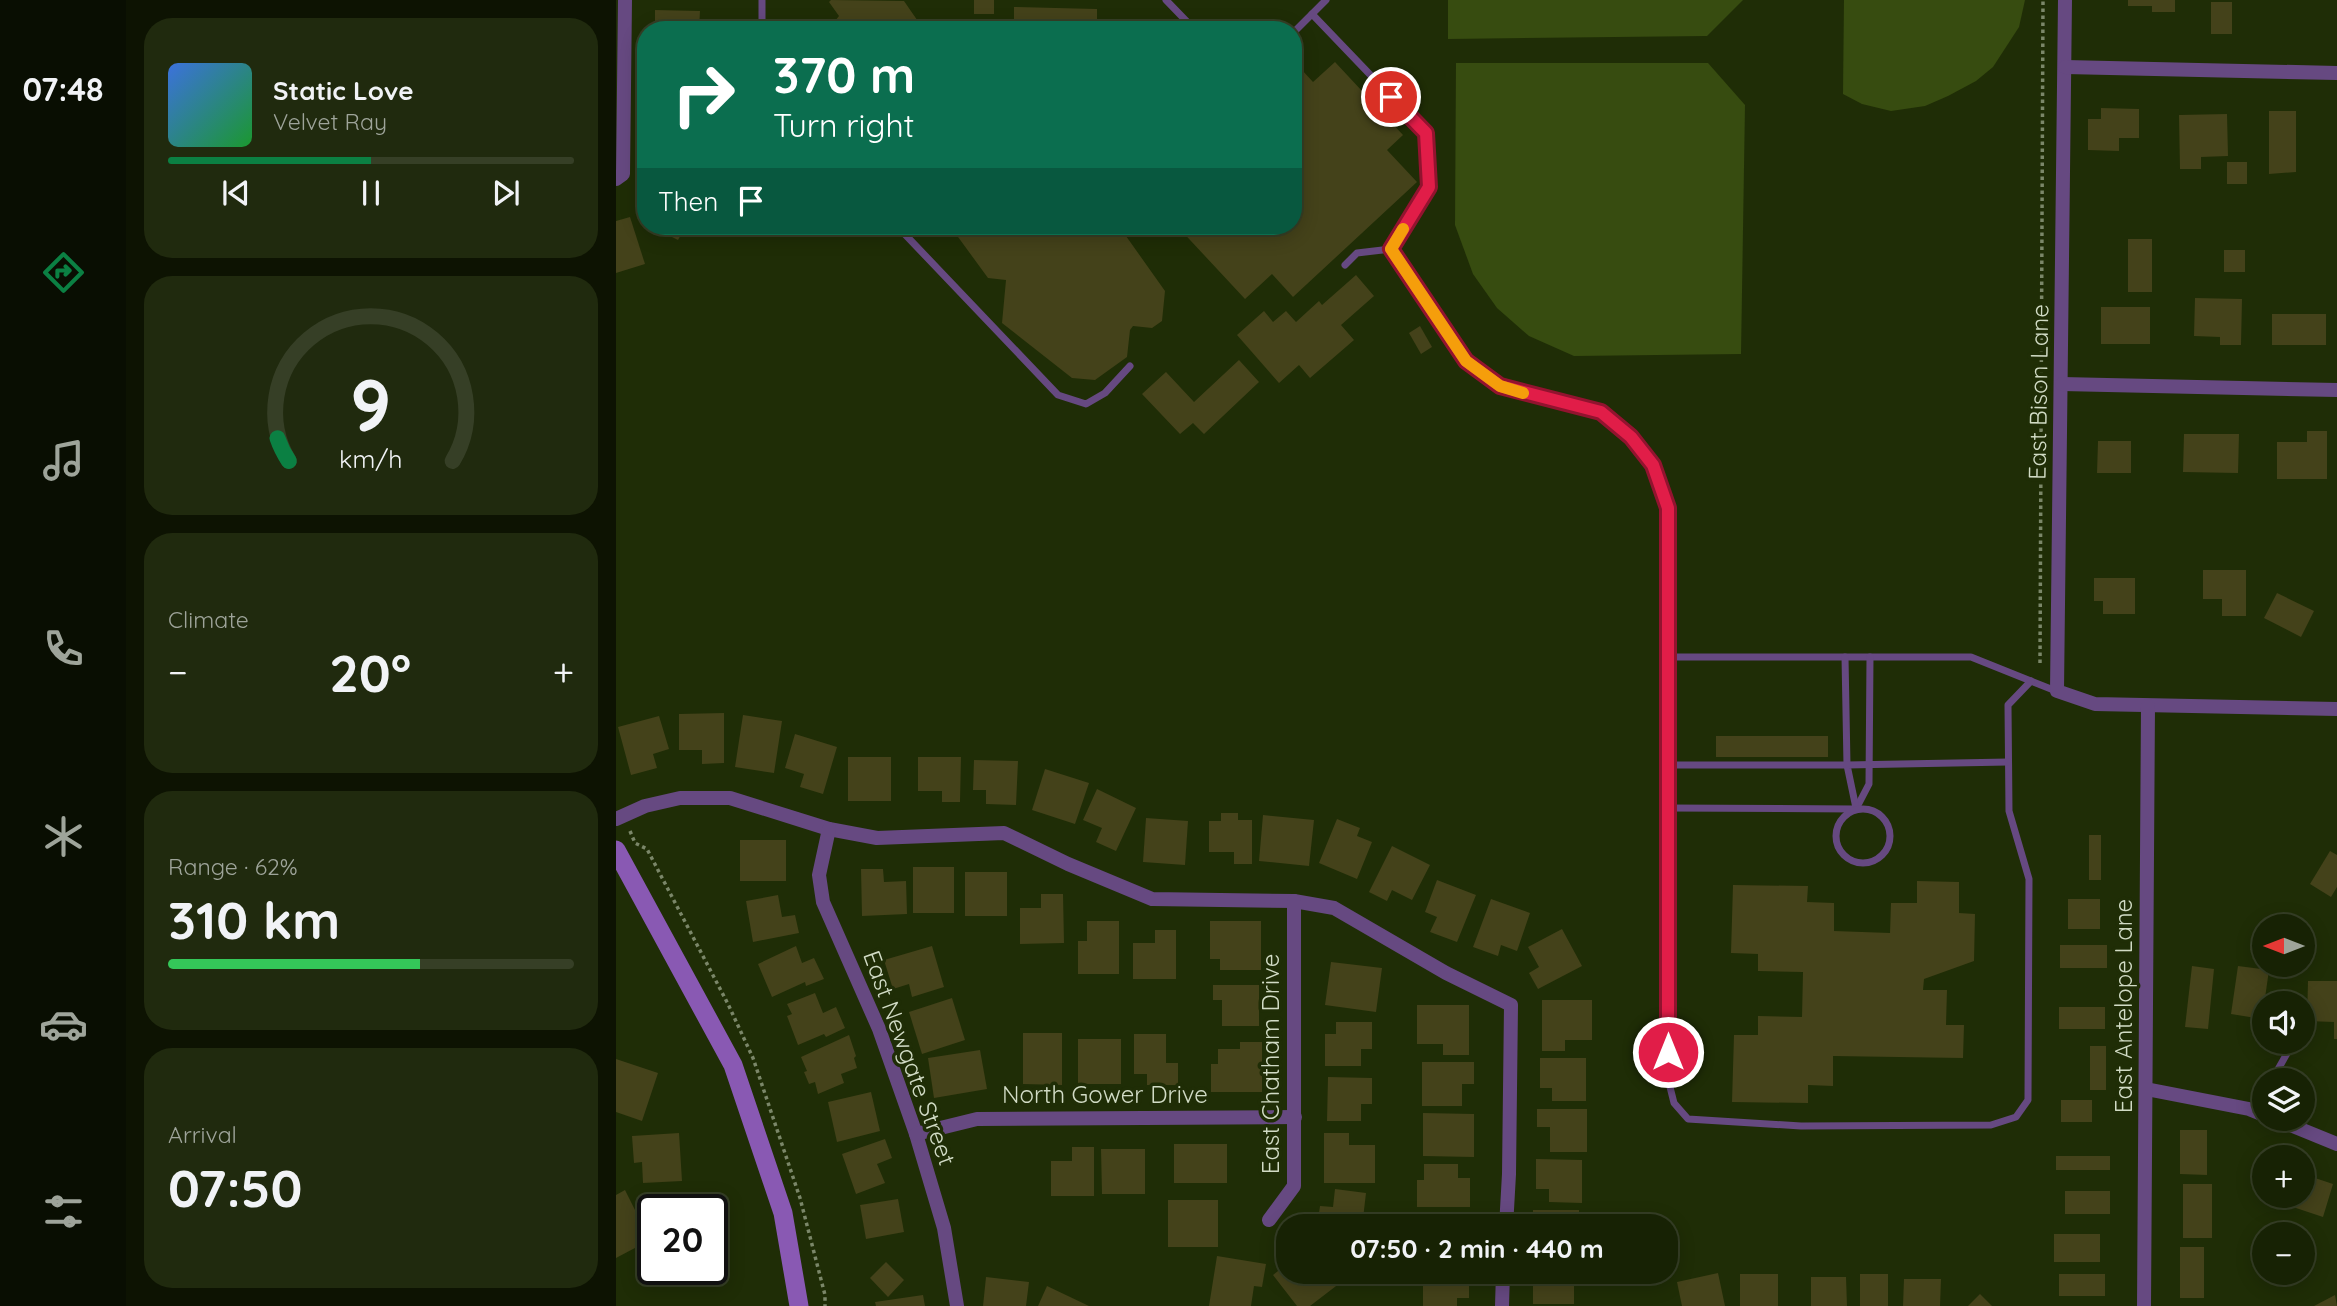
<!DOCTYPE html>
<html lang="en">
<head>
<meta charset="utf-8">
<style>
  body { margin:0; font-family:Quicksand,sans-serif; background:#202a0e; color:#f1f3f6; height:100vh; display:flex; flex-direction:column; font-size:26px; white-space:nowrap }
  * { box-sizing:border-box; margin:0 }
  p { font-size:23px; color:#9ea49a }
  .icon { flex:none; width:38px; height:38px; fill:none; stroke:currentColor; stroke-width:2; stroke-linecap:round; stroke-linejoin:round }
  .map { position:relative; flex:1; overflow:hidden }
  .panel { display:flex; flex-direction:column; gap:18px; padding:18px; background:#0d1302; width:490px }
  .panel>* { flex:none }
  .guide { position:absolute; left:21px; top:21px; width:665px; height:214px; border-radius:28px; box-shadow:0 4px 18px #0003,0 0 0 2px #363f26; background:#0b6e4f; color:#fff; overflow:hidden }
  .needle { width:46px; rotate:270deg }
  .controls { position:absolute; left:1636px; top:914px; display:grid; gap:14px }
  .controls a { display:grid; place-items:center; width:63px; height:63px; border-radius:50%; background:#172204; box-shadow:0 4px 18px #0003,0 0 0 2px #363f26; font-size:35px }
  .speed { position:absolute; left:21px; top:1194px; display:flex; gap:14px; font-size:35px; font-weight:700; text-align:center }
  .speed>* { display:grid; place-content:center; width:91px; height:91px; border-radius:50%; background:#172204; box-shadow:0 4px 18px #0003,0 0 0 2px #363f26; line-height:1 }
  .speed .limit { border:4px solid #111; border-radius:10px; background:#fff; color:#111 }
  .pin { position:absolute; display:grid; place-items:center; width:60px; height:60px; color:#fff; margin:-30px; border:4px solid #fff; border-radius:50%; box-shadow:0 2px 7px #0007 }
  .me { position:absolute; width:77px; margin:-38px; rotate:0deg; stroke-linejoin:round; filter:drop-shadow(0 0 5px #0008) }
  .turn { display:flex; align-items:center; gap:24px; height:147px; padding:0 21px; font-size:32px }
  .turn .icon { width:91px; height:91px; stroke-width:2.5 }
  .turn b { display:block; font-size:49px; line-height:60px }
  .then { display:flex; align-items:center; height:66px; padding:0 21px; background:#0003; gap:14px; font-size:26px }
  .big { font-size:52px; font-weight:800; line-height:1.1 }
  .panel .widget { flex:1; display:flex; flex-direction:column; justify-content:center; gap:10px; min-width:0; padding:0 24px; border-radius:28px; background:#202a0e }
  .panel .dial { align-items:center; gap:0 }
  .dial svg { height:182px; overflow:visible; fill:none; stroke:#363f26; stroke-width:7; stroke-linecap:round; text-anchor:middle }
  .dial text { fill:#f1f3f6; stroke:none }
  .song { display:flex; align-items:center; gap:21px }
  .cover { width:84px; height:84px; border-radius:10px; background:linear-gradient(135deg,hsl(220 70% 55%),hsl(130 70% 35%)) }
  .played { height:7px; border-radius:4px; background:linear-gradient(90deg,#0b8043 50%,#363f26 50%) }
  .keys { display:flex; justify-content:space-around; direction:ltr }
  .heat { display:flex; justify-content:space-between; align-items:center; font-size:38px; direction:ltr }
  .charge { height:10px; border-radius:5px; background:linear-gradient(90deg,#34c759 62%,#363f26 0) }
  .trip { position:absolute; left:660px; top:1214px; width:402px; height:70px; border-radius:28px; background:#172204; box-shadow:0 4px 18px #0003,0 0 0 2px #363f26; font-weight:800; line-height:70px; text-align:center }
  main { display:flex; flex:1; min-height:0 }
  .menu { display:flex; flex-direction:column; width:126px; justify-content:space-around; align-items:center; background:#090e02; color:#9ea49a }
  .menu .icon { width:49px; height:49px }
  .menu .active { color:#0b8043 }
  .menu b { font-size:32px; color:#f1f3f6 }
  .map>svg:first-child { display:block }
  .green { fill:#374c10 }
  .building { fill:#44421a }
  .lines { fill:none; stroke-linecap:round; stroke-linejoin:round }
  .path { stroke:#7b8769; stroke-width:3.5; stroke-dasharray:3.5 3.5; stroke-linecap:butt }
  .lane { stroke:#664981; stroke-width:7 }
  .street { stroke:#664981; stroke-width:14 }
  .secondary { stroke:#8959b3; stroke-width:19 }
  .route-casing { stroke:#92132f; stroke-width:18 }
  .route { stroke:#e11d48; stroke-width:12 }
  .slow { stroke:#f59e0b; stroke-width:12 }
  .labels { text-anchor:middle; stroke-width:7; stroke-linejoin:round; paint-order:stroke }
  .street-label { font-size:24px; fill:#d1dbc5; stroke:#1f2d06 }
</style>
</head>
<body>
<main>
<nav class="menu">
<b>07:48</b>
<svg class="icon active" aria-label="directions" viewBox="0 0 24 24"><path d="M12 3l9 9-9 9-9-9zM9 14v-3h6M13 9l2 2-2 2"/></svg>
<svg class="icon" aria-label="music" viewBox="0 0 24 24"><path d="M9 18V5l10-2v13"/><circle cx="6" cy="18" r="3"/><circle cx="16" cy="16" r="3"/></svg>
<svg class="icon" aria-label="phone" viewBox="0 0 24 24"><path d="M5 4h4l2 5-3 2q2 4 5 5l2-3 5 2v4C11 20 4 13 5 4z"/></svg>
<svg class="icon" aria-label="climate" viewBox="0 0 24 24"><path d="M12 3v18M4 7l16 10M4 17L20 7"/></svg>
<svg class="icon" aria-label="car" viewBox="0 0 24 24"><path d="M5 17H2v-5l4-1 3-4h7l3 4 3 1v5h-3M9 17h6M6 11h13"/><circle cx="7" cy="17" r="2"/><circle cx="17" cy="17" r="2"/></svg>
<svg class="icon" aria-label="filters" viewBox="0 0 24 24"><path d="M4 7h16M4 17h16"/><circle cx="9" cy="7" r="2"/><circle cx="15" cy="17" r="2"/></svg>
</nav>
<section class="panel">
<div class="widget">
<div class="song"><i class="cover"></i><div><b>Static Love</b><p>Velvet Ray</p></div></div>
<div class="played"></div>
<div class="keys"><svg class="icon" aria-label="previous" viewBox="0 0 24 24"><path d="M18 5L8 12l10 7zM5 5v14"/></svg><svg class="icon" aria-label="pause" viewBox="0 0 24 24"><path d="M8 5v14M16 5v14"/></svg><svg class="icon" aria-label="next" viewBox="0 0 24 24"><path d="M6 5l10 7-10 7zM19 5v14"/></svg></div>
</div>
<div class="widget dial"><svg viewBox="0 0 100 80">
<path d="M14 69A42 42 0 1 1 86 69"/>
<path d="M14 69A42 42 0 0 1 9 59" stroke="#0b8043"/>
<text x="50" y="56" font-size="32" font-weight="700">9</text>
<text x="50" y="72" font-size="11">km/h</text>
</svg></div>
<div class="widget"><p>Climate</p>
<div class="heat"><a>−</a><b class="big">20°</b><a>+</a></div>
</div>
<div class="widget"><p>Range · 62%</p><b class="big">310 km</b><div class="charge"></div></div>
<div class="widget"><p>Arrival</p><b class="big">07:50</b></div>
</section>
<div class="map">
<svg width="1721" height="1306" viewBox="0 0 1721 1306">
  <rect width="100%" height="100%" fill="#1f2d06"/>
  <g class="green">
    <path d="M832 0H1127L1091 36 832 39Z"/>
    <path d="M1228 0H1409L1403 27 1377 67 1360 81 1332 96 1309 106 1275 111 1246 104 1227 94Z"/>
    <path d="M840 63H1092L1129 105 1125 354 958 356 913 336 881 308 857 274 839 225Z"/>
  </g>
  <g class="building">
    <path d="M215 0 288 1 308 30H212L223 16 213 2Z"/>
    <rect x="358" y="0" width="20" height="14"/>
    <path d="M1512 0H1559V12H1536V6H1512Z"/>
    <rect x="1595" y="2" width="21" height="32"/>
    <path d="M398 7 481 9V30H398Z"/>
    <path d="M39 10 84 11 83 30 39 29Z"/>
    <path d="M719 62 787 135 771 150 801 182 677 297 656 274 629 299 561 226H677V78L686 70 697 82Z"/>
    <path d="M1485 108 1523 109V138H1503V151L1472 150V119H1485Z"/>
    <path d="M1653 111H1680V172L1653 174Z"/>
    <path d="M1611 114 1612 156 1585 157V169H1564L1563 115Z"/>
    <rect x="1611" y="162" width="20" height="22"/>
    <path d="M14 217 29 264 0 273V221Z"/>
    <path d="M34 226H70L62 240Z"/>
    <path d="M334 226H455L463 232 510 236 549 291 546 321 536 328 517 326 514 330 511 357 479 380 456 378 386 323 390 280 372 278Z"/>
    <rect x="1512" y="239" width="24" height="53"/>
    <rect x="1608" y="250" width="21" height="22"/>
    <path d="M740 275 758 296 725 325 738 340 694 378 683 365 663 383 621 335 648 311 657 322 670 311 680 322 703 301 706 305Z"/>
    <path d="M1579 298 1626 299 1625 345H1604V337L1578 336Z"/>
    <rect x="1485" y="307" width="49" height="37"/>
    <rect x="1656" y="314" width="54" height="31"/>
    <path d="M804 326 816 347 805 354 793 333Z"/>
    <path d="M623 360 643 382 588 434 577 423 564 434 526 394 550 372 578 402Z"/>
    <path d="M1691 431H1711V479H1661V442H1691Z"/>
    <path d="M1568 434H1623L1622 473 1567 472Z"/>
    <path d="M1482 441H1515V473H1481Z"/>
    <path d="M1587 570H1630V616H1606V599H1587Z"/>
    <path d="M1478 578H1519V614H1487V601H1478Z"/>
    <path d="M1661 593 1698 611 1685 637 1648 618Z"/>
    <path d="M108 713V763L86 764V750H63V714Z"/>
    <path d="M127 715 166 721 158 773 119 767Z"/>
    <path d="M43 716 53 749 37 754 41 768 15 775 2 727Z"/>
    <path d="M179 734 221 747 207 794 184 787 188 774 169 768Z"/>
    <rect x="1100" y="736" width="112" height="21"/>
    <rect x="232" y="757" width="43" height="44"/>
    <path d="M302 757H345L344 802H326V791H302Z"/>
    <path d="M358 760 402 761 400 805 370 804V790H357Z"/>
    <path d="M429 769 473 783 459 824 416 810Z"/>
    <path d="M481 789 520 808 500 851 480 842 486 828 467 820Z"/>
    <path d="M605 813H622V820H636V864H618V852H593V821H605Z"/>
    <path d="M647 815 698 820 693 866 643 861Z"/>
    <path d="M530 818 572 821 569 865 527 862Z"/>
    <path d="M721 819 744 828 741 836 756 842 741 879 703 863Z"/>
    <rect x="1473" y="835" width="12" height="45"/>
    <rect x="124" y="840" width="46" height="41"/>
    <path d="M776 846 814 865 796 900 776 890 771 901 753 892Z"/>
    <path d="M1714 851 1721 855V887L1715 897 1694 884Z"/>
    <rect x="297" y="867" width="41" height="46"/>
    <path d="M245 869H267L268 882 290 881 291 914 246 916Z"/>
    <rect x="349" y="872" width="42" height="44"/>
    <path d="M821 880 860 895 841 942 814 932 821 917 809 912Z"/>
    <path d="M1301 881 1343 882V913L1359 914 1358 961 1308 979 1307 990H1331L1330 1025H1348L1347 1058 1217 1056V1086L1192 1085V1103L1116 1102 1118 1035H1142V1016L1186 1017 1187 972 1142 971V954L1115 953 1117 885 1192 886 1191 902 1218 903V931L1274 933 1275 903H1301Z"/>
    <path d="M425 894H447L448 943 404 944V908H425Z"/>
    <path d="M162 895 166 917 179 915 183 933 137 942 130 901Z"/>
    <path d="M875 899 914 913 901 951 885 945 882 956 857 947Z"/>
    <rect x="1452" y="899" width="32" height="30"/>
    <path d="M471 921H503V974H462V941H471Z"/>
    <path d="M594 921H645V970H604V959H594Z"/>
    <path d="M946 929 966 966 922 989 913 973 923 967 912 947Z"/>
    <path d="M539 930H560V979H517V943H539Z"/>
    <path d="M1639 930 1648 933V954L1634 950Z"/>
    <rect x="1444" y="945" width="47" height="23"/>
    <path d="M180 946 186 963 198 958 208 979 190 986 189 982 156 997 142 964Z"/>
    <path d="M316 946 328 987 296 997 293 984 277 989 268 960Z"/>
    <path d="M715 962 766 968 760 1012 709 1005Z"/>
    <path d="M1576 966 1598 969 1592 1029 1569 1027Z"/>
    <path d="M1622 966 1653 970 1646 1019 1615 1014Z"/>
    <path d="M1692 981H1721V1039H1718V1022L1691 1021Z"/>
    <path d="M597 985H643V1026H606V1000H597Z"/>
    <path d="M199 993 207 1013 220 1007 229 1028 210 1037 208 1034 182 1045 171 1016 176 1014 171 1004Z"/>
    <path d="M336 998 349 1040 306 1054 293 1012Z"/>
    <path d="M926 1000H976V1040H949V1051H926Z"/>
    <path d="M801 1005H853V1055H827V1044H801Z"/>
    <rect x="1443" y="1007" width="46" height="22"/>
    <path d="M720 1022H756V1049H745V1066H709V1034H720Z"/>
    <path d="M407 1033H446V1085L407 1084Z"/>
    <path d="M518 1034H550V1063H562V1085H531V1074H518Z"/>
    <path d="M233 1035 240 1056 238 1058 241 1068 225 1074 228 1083 202 1094 199 1082 193 1084 188 1072 191 1071 185 1057Z"/>
    <rect x="462" y="1039" width="43" height="45"/>
    <path d="M624 1042H646V1092H595V1064H602V1049H624Z"/>
    <rect x="1474" y="1046" width="16" height="44"/>
    <path d="M364 1050 371 1089 318 1098 312 1058Z"/>
    <path d="M924 1058H970V1101H936V1088H924Z"/>
    <path d="M0 1059 42 1073 26 1121 0 1112Z"/>
    <path d="M806 1062H858V1084H846V1106H806Z"/>
    <path d="M712 1077 756 1078V1104H745V1121H711Z"/>
    <path d="M255 1092 264 1131 221 1142 212 1102Z"/>
    <rect x="1445" y="1100" width="31" height="22"/>
    <path d="M921 1109H971V1152H934V1127H921Z"/>
    <path d="M807 1113 858 1114V1157L807 1156Z"/>
    <path d="M1564 1130H1591V1175L1564 1174Z"/>
    <path d="M63 1133 66 1181 27 1183 26 1162 18 1163 16 1136Z"/>
    <path d="M708 1133H733V1145H759V1183H708Z"/>
    <path d="M269 1139 276 1158 261 1164 269 1183 240 1194 226 1154Z"/>
    <rect x="558" y="1144" width="53" height="39"/>
    <path d="M456 1147H478V1196H435V1161H456Z"/>
    <path d="M485 1149H529V1194H486Z"/>
    <rect x="1440" y="1156" width="54" height="14"/>
    <path d="M920 1159 966 1160V1203L933 1202V1189H920Z"/>
    <path d="M808 1164H842V1178H854V1207H801V1180H808Z"/>
    <path d="M1687 1174 1717 1184 1707 1217 1671 1205 1675 1195H1687Z"/>
    <rect x="1567" y="1184" width="29" height="54"/>
    <path d="M719 1189 750 1193 746 1227H701L704 1206 717 1207Z"/>
    <path d="M9 1190 34 1240 0 1258V1195Z"/>
    <rect x="1449" y="1191" width="45" height="23"/>
    <path d="M282 1199 288 1232 250 1239 244 1205Z"/>
    <rect x="552" y="1200" width="50" height="47"/>
    <rect x="917" y="1210" width="46" height="17"/>
    <rect x="802" y="1213" width="42" height="14"/>
    <rect x="1438" y="1234" width="46" height="28"/>
    <rect x="1564" y="1247" width="24" height="51"/>
    <path d="M601 1256 650 1264 646 1287 638 1286 635 1306H593Z"/>
    <path d="M270 1262 288 1280 272 1297 254 1278Z"/>
    <path d="M672 1263V1272H716L724 1283 694 1306H681L657 1275Z"/>
    <path d="M807 1272H853V1298H841V1306H807Z"/>
    <rect x="917" y="1272" width="41" height="32"/>
    <path d="M1102 1273 1109 1306H1066L1061 1282Z"/>
    <rect x="1124" y="1274" width="38" height="32"/>
    <rect x="1244" y="1274" width="28" height="32"/>
    <rect x="1443" y="1274" width="46" height="22"/>
    <path d="M370 1277 413 1282 410 1306H367Z"/>
    <path d="M1195 1277H1230L1231 1306H1195Z"/>
    <path d="M1288 1279H1325L1324 1306H1287Z"/>
    <path d="M431 1286 473 1306H422Z"/>
    <path d="M1364 1294 1376 1306H1352Z"/>
    <path d="M307 1295 309 1306H260L259 1302Z"/>
    <path d="M1719 1295 1721 1306H1698Z"/>
  </g>
  <g class="lines">
    <g class="path">
      <path d="M1424 663 1427 0"/>
      <path d="M14 831 19 843 31 849 112 1004 137 1058 184 1198 209 1295V1306"/>
    </g>
    <g class="lane">
      <path d="M550 0 579 30"/>
      <path d="M696 14 810 133 813 187 775 249 850 361 884 386 985 412 1015 437 1037 465 1052 507V657H1355L1440 691"/>
      <path d="M146 30V0"/>
      <path d="M677 33 710 0"/>
      <path d="M281 226 442 395 470 404 489 393 514 366"/>
      <path d="M729 265 741 253 775 249"/>
      <path d="M1052 657V1079L1058 1103 1072 1119 1185 1126 1375 1125 1400 1117 1412 1100 1413 879 1393 811 1392 705 1415 681"/>
      <path d="M1052 765H1231L1229 657"/>
      <path d="M1052 808 1240 809 1253 784 1254 657"/>
      <path d="M1240 808 1231 765 1392 762"/>
      <circle cx="1247" cy="836" r="27"/>
      <path d="M1656 1080 1678 1041"/>
      <path d="M1639 1111 1648 1094"/>
    </g>
    <g class="street">
      <path d="M1449 0 1441 691 1479 704 1721 709"/>
      <path d="M1449 67 1721 73"/>
      <path d="M0 179 7 174 9 0"/>
      <path d="M1446 384 1721 390"/>
      <path d="M0 819 29 806 64 798H114L213 829 261 838 388 833 452 864 536 899 678 901 718 908 830 973 895 1005 893 1174 890 1227"/>
      <path d="M213 829 203 875 207 902 263 1029 300 1134 328 1228 341 1306"/>
      <path d="M1530 1089 1633 1109 1648 1115"/>
      <path d="M1657 1118 1721 1144"/>
      <path d="M300 1134 361 1119 679 1117"/>
      <path d="M653 1220 678 1186V901"/>
      <path d="M886 1306 887 1272"/>
      <path d="M1528 1306 1532 706"/>
    </g>
    <path class="secondary" d="M0 850 117 1065 167 1213 183 1306"/>
  </g>
  <g class="lines">
    <defs>
      <path id="route" d="M775 97 810 133 813 187 775 249 850 361 884 386 985 412 1015 437 1037 465 1052 508V1052"/>
    </defs>
    <use href="#route" class="route-casing"/>
    <use href="#route" class="route"/>
    <path class="slow" d="M787 229 775 249 850 361 884 386 907 393"/>
  </g>
  <g class="labels">
    <g class="street-label">
      <text transform="translate(1423 392) rotate(-89)" y="8">East Bison Lane</text>
      <text transform="translate(1508 1006) rotate(-90)" y="8">East Antelope Lane</text>
      <text transform="translate(293 1058) rotate(70)" y="8">East Newgate Street</text>
      <text transform="translate(655 1064) rotate(-90)" y="8">East Chatham Drive</text>
      <text x="489" y="1103">North Gower Drive</text>
    </g>
  </g>
</svg>
<div class="controls">
<a><svg class="needle" viewBox="-14 -14 28 28"><path d="M0-13l5 13h-10z" fill="#e53935"/><path d="M0 13l5-13h-10z" fill="#9ea49a"/></svg></a>
<a><svg class="icon" aria-label="sound" viewBox="0 0 24 24"><path d="M4 9h4l5-4v14l-5-4H4zM17 9q2 3 0 6"/></svg></a>
<a><svg class="icon" aria-label="layers" viewBox="0 0 24 24"><path d="M12 4l9 5-9 5-9-5zM3 14l9 5 9-5"/></svg></a>
<a>+</a>
<a>−</a>
</div>
<div class="speed"><div class="limit">20</div></div>
<div class="pin" style="left:775px;top:97px;background:#d93025"><svg class="icon" aria-label="arrive" viewBox="0 0 24 24"><path d="M6 21V4h12l-3 4 3 4H6"/></svg></div>
<svg class="me" style="left:1052px;top:1052px" viewBox="-20 -20 40 40"><circle r="17" fill="#e11d48" stroke="#fff" stroke-width="3"/><path d="M0-11L8 9 0 5-8 9z" fill="#fff"/></svg>
<div class="trip">07:50 · 2 min · 440 m</div>
<div class="guide">
<div class="turn"><svg class="icon" aria-label="right" viewBox="0 0 24 24"><path d="M7 20v-9h11M14 6l5 5-5 5"/></svg><div><b>370 m</b>Turn right</div></div>
<div class="then">Then<svg class="icon" aria-label="arrive" viewBox="0 0 24 24"><path d="M6 21V4h12l-3 4 3 4H6"/></svg></div>
</div>
</div>
</main>
</body>
</html>
